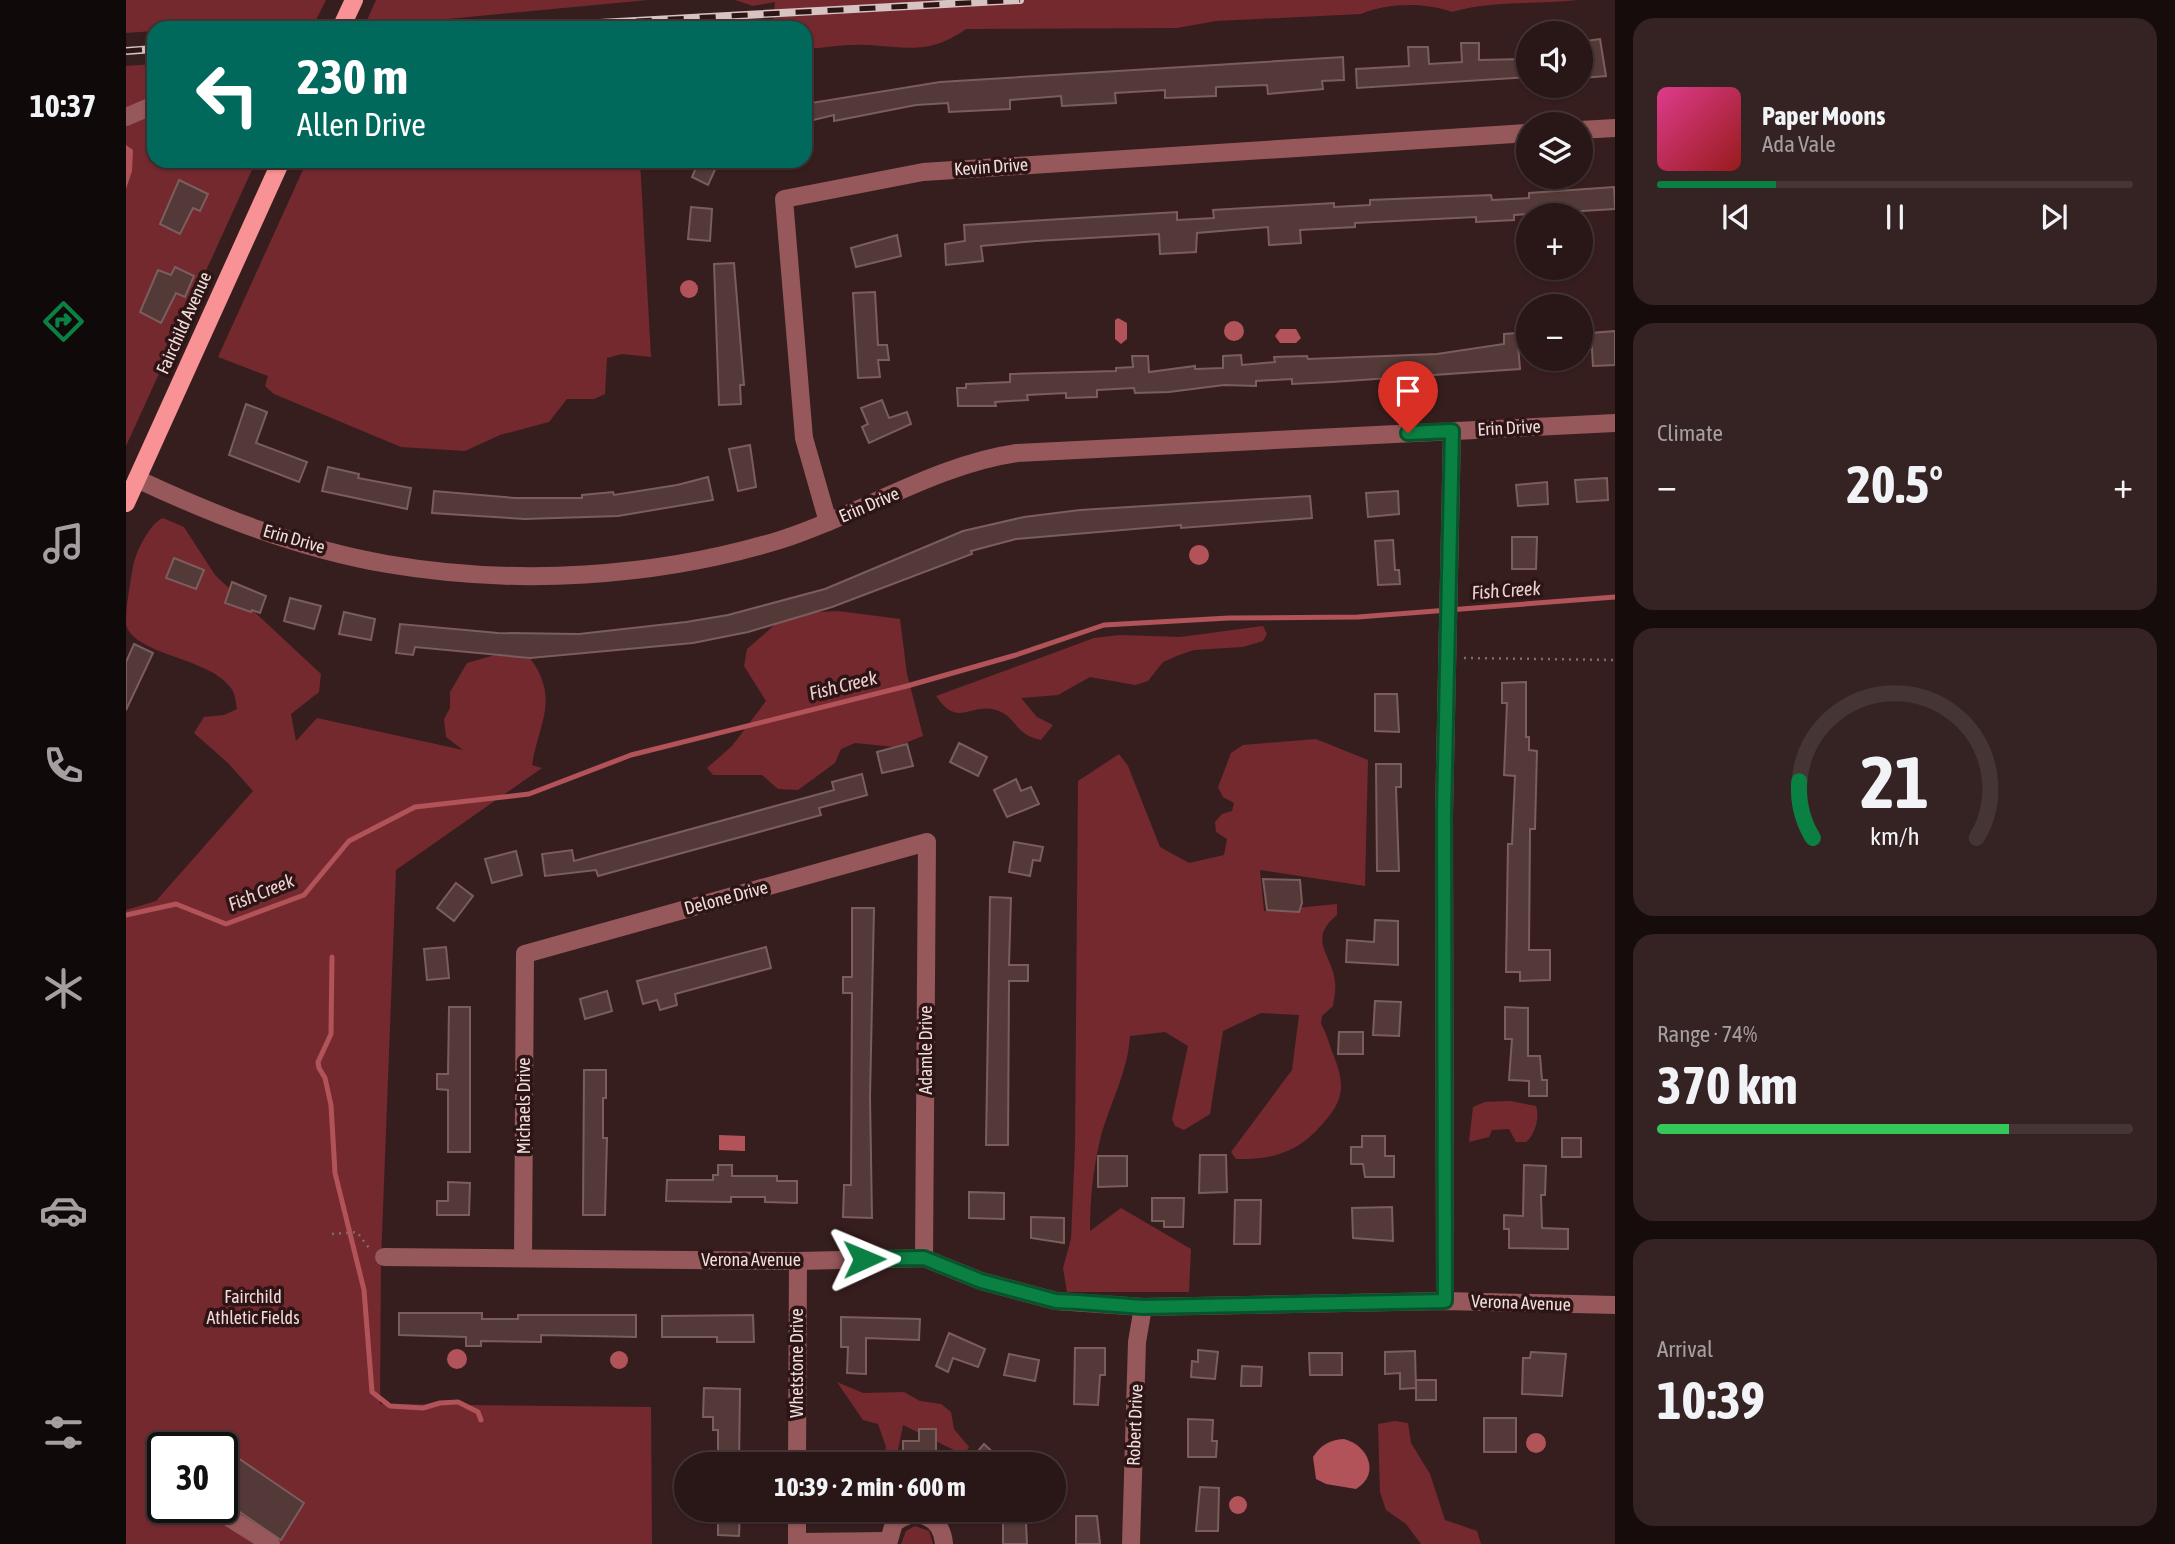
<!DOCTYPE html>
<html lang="en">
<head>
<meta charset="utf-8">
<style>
  body { margin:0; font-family:"Asap Condensed",sans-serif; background:#352323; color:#f1f3f6; height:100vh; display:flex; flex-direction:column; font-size:26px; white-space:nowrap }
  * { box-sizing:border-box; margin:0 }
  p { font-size:23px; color:#a59fa1 }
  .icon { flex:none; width:38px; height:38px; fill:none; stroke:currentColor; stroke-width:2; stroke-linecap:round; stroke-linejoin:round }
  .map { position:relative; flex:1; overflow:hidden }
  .panel { display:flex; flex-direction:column; gap:18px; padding:18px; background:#170c0c; width:560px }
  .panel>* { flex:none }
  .hud { position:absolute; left:21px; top:21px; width:665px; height:147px; border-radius:21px; box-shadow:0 2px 5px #0004,0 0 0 2px #453535; background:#00695c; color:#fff; overflow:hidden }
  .fabs { position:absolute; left:1390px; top:21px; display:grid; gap:14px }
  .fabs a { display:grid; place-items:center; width:77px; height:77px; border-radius:50%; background:#291616; box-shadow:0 2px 5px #0004,0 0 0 2px #453535; font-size:35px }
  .speed { position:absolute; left:21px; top:1432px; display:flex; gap:14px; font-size:35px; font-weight:700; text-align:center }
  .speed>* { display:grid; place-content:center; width:91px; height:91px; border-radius:50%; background:#291616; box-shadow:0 2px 5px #0004,0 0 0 2px #453535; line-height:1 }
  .speed .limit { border:4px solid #111; border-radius:10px; background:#fff; color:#111 }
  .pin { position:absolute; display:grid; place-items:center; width:60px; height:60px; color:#fff; margin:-72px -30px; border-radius:50% 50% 50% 0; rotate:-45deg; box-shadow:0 0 7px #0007 }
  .pin .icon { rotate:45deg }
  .me { position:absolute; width:77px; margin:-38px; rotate:89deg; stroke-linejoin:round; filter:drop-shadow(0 0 5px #0008) }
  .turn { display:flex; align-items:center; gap:24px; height:147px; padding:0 35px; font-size:32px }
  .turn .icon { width:91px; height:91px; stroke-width:2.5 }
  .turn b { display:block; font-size:49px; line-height:60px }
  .big { font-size:52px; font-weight:700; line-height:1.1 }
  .panel .widget { flex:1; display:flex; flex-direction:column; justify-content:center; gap:10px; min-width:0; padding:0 24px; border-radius:21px; background:#352323 }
  .panel .dial { align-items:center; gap:0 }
  .dial svg { height:182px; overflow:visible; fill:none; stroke:#453535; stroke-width:7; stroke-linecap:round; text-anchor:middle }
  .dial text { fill:#f1f3f6; stroke:none }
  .song { display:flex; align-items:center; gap:21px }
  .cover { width:84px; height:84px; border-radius:10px; background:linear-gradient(135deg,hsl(330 70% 55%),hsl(0 70% 35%)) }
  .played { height:7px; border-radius:4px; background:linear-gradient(90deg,#0b8043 25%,#453535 25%) }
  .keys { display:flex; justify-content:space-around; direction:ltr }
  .heat { display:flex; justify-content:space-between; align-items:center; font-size:38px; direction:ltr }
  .charge { height:10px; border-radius:5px; background:linear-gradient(90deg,#34c759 74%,#453535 0) }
  .trip { position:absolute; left:548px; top:1452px; width:392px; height:70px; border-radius:35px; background:#291616; box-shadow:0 2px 5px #0004,0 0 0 2px #453535; font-weight:700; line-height:70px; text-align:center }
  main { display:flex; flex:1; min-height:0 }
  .tabs { display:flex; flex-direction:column; width:126px; justify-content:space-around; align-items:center; background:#100909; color:#a59fa1 }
  .tabs .icon { width:49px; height:49px }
  .tabs .current { color:#0b8043 }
  .tabs b { font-size:32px; color:#f1f3f6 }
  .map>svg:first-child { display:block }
  .green { fill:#74292f; fill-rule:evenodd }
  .water { fill:#b15358 }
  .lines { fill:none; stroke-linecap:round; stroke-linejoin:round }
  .stream { stroke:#b15358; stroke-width:5 }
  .building { fill:#543939; stroke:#7b5d5d; stroke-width:2 }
  .path { stroke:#806a6a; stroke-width:2.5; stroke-dasharray:2 5; stroke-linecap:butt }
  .minor { stroke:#96585a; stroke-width:18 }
  .major { stroke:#f89294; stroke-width:18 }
  .rail-casing { stroke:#d6c3c2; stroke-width:8 }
  .rail { stroke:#2d1415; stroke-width:5; stroke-dasharray:16; stroke-linecap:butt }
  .route-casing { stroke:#07532c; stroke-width:18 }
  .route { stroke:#0b8043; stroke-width:12 }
  .labels { text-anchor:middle; stroke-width:7; stroke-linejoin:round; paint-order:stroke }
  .street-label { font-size:18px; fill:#f0dedd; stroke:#2d1415 }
  .park-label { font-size:18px; fill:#f4d9d8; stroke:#2d1415 }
  .water-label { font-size:19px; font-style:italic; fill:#eed2d2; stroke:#2d1415 }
</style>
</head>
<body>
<main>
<nav class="tabs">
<b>10:37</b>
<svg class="icon current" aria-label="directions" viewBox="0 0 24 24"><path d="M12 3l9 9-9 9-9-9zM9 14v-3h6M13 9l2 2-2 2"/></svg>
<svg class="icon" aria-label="music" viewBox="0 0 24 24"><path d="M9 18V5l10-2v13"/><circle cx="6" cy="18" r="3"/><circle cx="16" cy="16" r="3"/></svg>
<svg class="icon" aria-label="phone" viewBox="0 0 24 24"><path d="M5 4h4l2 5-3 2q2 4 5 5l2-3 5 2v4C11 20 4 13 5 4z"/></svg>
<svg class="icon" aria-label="climate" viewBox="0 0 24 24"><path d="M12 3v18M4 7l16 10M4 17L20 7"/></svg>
<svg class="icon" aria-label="car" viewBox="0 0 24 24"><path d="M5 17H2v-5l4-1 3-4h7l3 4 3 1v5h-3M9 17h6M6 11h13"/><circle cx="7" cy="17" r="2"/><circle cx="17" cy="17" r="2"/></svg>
<svg class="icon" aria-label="filters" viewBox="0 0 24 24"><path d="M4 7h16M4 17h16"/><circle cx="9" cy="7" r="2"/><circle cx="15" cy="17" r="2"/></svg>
</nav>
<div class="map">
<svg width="1489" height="1544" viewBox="0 0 1489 1544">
  <rect width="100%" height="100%" fill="#371e1e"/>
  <g class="green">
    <path d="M0 0H200L189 22 28 28V31L0 33Z"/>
    <path d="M250 0H522L238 27Z"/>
    <path d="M609 0H1452C1410 5 1365 0 1326 12 1299 2 1261 3 1235 14L1090 21 1051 28 840 29C803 55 782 47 740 45 720 44 699 48 679 49V28H646L649 2 627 6Z"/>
    <path d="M28 64V161H130L0 446V66Z"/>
    <path d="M181 161H514L525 357 496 354 481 358 479 394 468 399H441L423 422 374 435 339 451 275 447 148 394 139 386 142 376 92 357Z"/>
    <path d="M37 518 58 527 89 575 195 674 193 692 165 714 170 741 191 718 337 750 320 737 318 719 324 708V692L341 663 369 655 404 658C434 699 413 722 406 765L416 768 270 870 255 1261 254 1404 525 1407 526 1544H0V910L30 901 127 791 102 763 68 733 78 717 98 715 111 709C110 703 109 693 105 688 83 657 10 656 0 625 0 605 4 585 7 566 10 552 23 524 37 518ZM37 1447H96V1507H37Z"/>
    <path d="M712 611 774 619 781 674 797 736 769 747 729 743 715 749 709 763 672 790 652 789 636 775H587L581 768 606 746 640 701 618 666 621 649 661 614Z"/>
    <path d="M1137 626 1141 634 1137 641 1117 647 1068 650 1053 655 1037 662 1022 681 1009 685 964 677 932 695 895 698 911 717 927 725 915 740C887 734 891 716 870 710 844 702 832 729 810 696L968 638 994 635 1054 637Z"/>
    <path d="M1190 739 1242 760 1239 886 1134 870 1138 911 1211 904V915C1180 940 1207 955 1209 982 1210 990 1208 998 1207 1006L1196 1016 1195 1024C1201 1034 1203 1044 1207 1054 1222 1091 1216 1104 1189 1132 1167 1154 1141 1160 1110 1159L1105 1152 1166 1070 1173 1015 1135 1013 1097 1031 1084 1114 1058 1130 1049 1126 1046 1119 1062 1046 1039 1032 1004 1036C1002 1073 983 1104 974 1140 967 1170 964 1200 964 1231L995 1208 1065 1249 1063 1292H941L937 1268 945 1239 949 1147 952 781 993 754 1002 766 1034 847 1063 863 1098 855 1101 839 1090 832 1089 822 1096 814 1106 811 1108 803 1097 797 1092 787 1105 753 1117 745Z"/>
    <path d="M1384 1101 1410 1106C1414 1117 1409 1135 1400 1142H1390L1383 1129 1366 1130 1363 1137 1343 1142 1347 1107 1359 1102Z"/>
    <path d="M711 1382 737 1393 778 1392 794 1401 815 1404 825 1412 828 1429 843 1447 838 1455 777 1425 769 1465H757L760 1447 752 1424 737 1420Z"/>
    <path d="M1269 1421 1282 1423 1285 1443 1304 1474 1319 1520 1351 1531 1355 1544H1295L1280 1524 1260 1510 1254 1492 1252 1424Z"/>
    <path d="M789 1526 803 1531 807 1544H775L780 1531Z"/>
  </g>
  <g class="water">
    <path d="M0 145 7 150 6 171 0 189Z"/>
    <circle cx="563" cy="289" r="9"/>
    <path d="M992 318 1001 323V339L995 344 989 339V320Z"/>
    <circle cx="1108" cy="331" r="10"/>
    <path d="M1154 329H1170L1175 338 1170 343H1154L1149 336Z"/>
    <circle cx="1073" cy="555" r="10"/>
    <path d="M593 1135 619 1136V1151L593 1150Z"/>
    <circle cx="331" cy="1359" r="10"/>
    <circle cx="493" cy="1360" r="9"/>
    <circle cx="1410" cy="1443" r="10"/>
    <path d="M1218 1439C1242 1445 1255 1474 1230 1489L1200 1484 1190 1479 1187 1457C1195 1445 1203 1440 1218 1439Z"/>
    <circle cx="1112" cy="1505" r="9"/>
  </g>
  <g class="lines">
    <g class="stream">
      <path d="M0 915 50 904 100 924 178 895 223 841 289 807 403 794 505 755 781 686 890 655 978 625 1103 618 1232 617 1489 597"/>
      <path d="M206 957 205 1034 192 1062 193 1068 199 1078 205 1105 209 1173 238 1290 246 1392 264 1406 297 1408 314 1403 332 1402 352 1412 355 1420"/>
    </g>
  </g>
  <g class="building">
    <path d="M1474 39 1480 76 1456 78 1454 53 1461 52 1459 41Z"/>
    <path d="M1335 43H1353V60L1402 59V77L1231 88 1230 69 1283 66 1282 47H1302L1303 64 1336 62Z"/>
    <path d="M1217 57 1218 80 1196 81 1197 89 1142 94 1141 85 1090 87V96L1039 98V90L989 93 990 103 936 106 935 96 884 100V109L823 112 822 103 790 105 708 121V115L679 122V104L814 82Z"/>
    <path d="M573 161H593L582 185 566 177Z"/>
    <path d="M53 180 82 194 74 211 67 208 54 234 34 224Z"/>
    <path d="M1488 187 1489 209 1388 215V220L1350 222V217L1229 223V227L1174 230 1175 243 1143 245 1142 227 1071 233 1070 252 1034 254 1033 234 910 241 855 246 857 261 820 265 819 244 839 241 838 225 1051 212V220L1088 218 1087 210 1208 203V207L1244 205V200L1365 195 1366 200 1403 198V193Z"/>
    <path d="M565 207 586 209 584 241 562 239Z"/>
    <path d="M771 235 775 256 730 267 725 248Z"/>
    <path d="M608 263 618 385H614L615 404 593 405 588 264Z"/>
    <path d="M49 267 68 276 59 297 50 293 35 323 14 312 32 270 45 275Z"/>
    <path d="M749 292 752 345H761L763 360H752L754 377 732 378 727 293Z"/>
    <path d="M1489 331V365L1467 366 1465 333Z"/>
    <path d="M1391 333 1394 369 1206 382 1166 384V379L1130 381V386L1098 385 1043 392 1009 393 1008 388 971 390V397L940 398V393L901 395 902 400 869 402 870 406H832L831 388H840V384L884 382V374L990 371V368L1007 367 1006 356H1022L1023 372 1069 366V369L1097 368V356L1115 355 1116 365 1149 362 1148 357 1181 356 1182 359 1311 354 1378 344V334Z"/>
    <path d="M756 400 763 418 781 412 785 424 743 443 736 427 742 424 735 408Z"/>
    <path d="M120 404 141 412 130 443 181 462 173 482 103 455Z"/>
    <path d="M624 445 630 487 612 491 603 449Z"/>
    <path d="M202 467 233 474 232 478 285 488 281 509 196 491Z"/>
    <path d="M582 477 587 500 492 516 399 519 306 513 308 491 389 498H456V495L487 492 488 495 551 485Z"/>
    <path d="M1481 478 1482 500 1451 502 1449 480Z"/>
    <path d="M1421 482 1422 504 1392 506 1390 485Z"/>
    <path d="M1272 491 1273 514 1242 517 1240 493Z"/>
    <path d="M1184 496 1186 518 1055 528V525L890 539 845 551 846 554 706 607 622 632 567 643 404 658 289 647 287 655 270 653 274 624 372 633 453 634 560 622 602 615 699 589 837 531 898 517 954 510Z"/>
    <path d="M1386 537H1411L1410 569H1386Z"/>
    <path d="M1267 540 1269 570H1273L1274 584 1252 585 1249 541Z"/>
    <path d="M48 558 78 570 70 589 40 578Z"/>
    <path d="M106 582 140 596 134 613 126 610 125 612 99 603Z"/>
    <path d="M164 598 195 606 188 629 158 621Z"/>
    <path d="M218 612 249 619 245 640 213 634Z"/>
    <path d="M8 644 27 653 0 710V662Z"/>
    <path d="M1400 682V737H1403V750L1411 751 1409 829H1404L1403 950H1424V980L1394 981V972H1380L1382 844H1386L1389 776 1378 775 1381 703H1376V683Z"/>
    <path d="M1249 694H1271L1273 732 1249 731Z"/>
    <path d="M833 743 861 757 852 776 824 762Z"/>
    <path d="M781 744 787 766 756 773 751 752Z"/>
    <path d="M1250 764H1275V787H1270L1273 871H1251Z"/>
    <path d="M736 774 741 795 693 808 695 815 472 876 470 870 419 876 416 854 446 850 448 861 708 790 706 782Z"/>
    <path d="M890 779 895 791 905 787 913 804 881 817 868 790Z"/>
    <path d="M888 842 917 847 914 861 907 860 904 876 883 872Z"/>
    <path d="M390 851 396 875 366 883 359 859Z"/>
    <path d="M1137 879 1174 880 1176 903 1173 912 1141 910Z"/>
    <path d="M330 883 347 896 328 921 311 908Z"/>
    <path d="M864 897 885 898 883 965H902V981H883L882 1145H860Z"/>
    <path d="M726 908H748L744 1097 746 1218 717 1217 718 1185H725L726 993H717V977H726Z"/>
    <path d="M1249 920 1272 921V965L1220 962 1221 940 1248 942Z"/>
    <path d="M320 947 323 978 301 980 298 949Z"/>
    <path d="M640 947 645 968 549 994 551 1005 534 1010 531 1000 517 1004 511 981Z"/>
    <path d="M481 991 486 1011 459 1019 454 999Z"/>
    <path d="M1249 1001 1275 1002 1273 1036 1247 1035Z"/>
    <path d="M323 1007H344V1152H322V1090L311 1089V1074H322Z"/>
    <path d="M1379 1007 1402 1008V1056H1414L1416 1080H1421V1096H1403V1081L1383 1080 1386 1039H1379Z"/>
    <path d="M1213 1032H1237V1054H1212Z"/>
    <path d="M458 1070H480V1098H477V1138H481L479 1215H457Z"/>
    <path d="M1236 1136H1259V1156H1268V1177H1239L1237 1164H1225V1147H1236Z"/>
    <rect x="1436" y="1138" width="19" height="19"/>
    <path d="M1074 1155H1100L1101 1192 1073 1193Z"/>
    <path d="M972 1156H1001V1186L972 1187Z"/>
    <path d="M592 1165H606V1176H651V1181H671V1203L639 1202V1197H605V1202L540 1201 541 1180H587V1175H592Z"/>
    <path d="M1398 1165 1420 1166 1419 1195H1415L1416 1228 1442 1229V1249L1383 1248V1229H1378V1215L1397 1216Z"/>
    <path d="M322 1182 344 1183 343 1215H311V1201H322Z"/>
    <path d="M843 1192 878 1193V1219L843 1218Z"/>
    <path d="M1026 1198H1058L1057 1227H1038V1221H1026Z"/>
    <path d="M1109 1200H1135L1134 1244H1108Z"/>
    <path d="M1266 1207 1267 1241 1227 1238 1226 1208Z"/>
    <path d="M905 1217 938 1218V1243L905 1238Z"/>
    <path d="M273 1313H356V1319H392V1315H510V1337L415 1335V1342L355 1341V1346H340V1337L273 1335Z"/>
    <path d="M627 1315 628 1342H591V1337H536V1316Z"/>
    <path d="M715 1317 794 1319 793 1340 740 1338V1374L721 1373 722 1347H715Z"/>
    <path d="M823 1333 859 1349 852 1367 827 1358 822 1372 810 1366Z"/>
    <path d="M949 1348H979V1375H974L972 1405 948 1404Z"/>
    <path d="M1072 1350 1092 1352 1089 1379 1065 1377 1066 1361 1072 1362Z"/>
    <path d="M1289 1351 1290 1388V1380H1310V1400H1290V1388L1274 1389V1373L1259 1374V1352Z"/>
    <path d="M1405 1352 1440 1354 1436 1396 1396 1394 1397 1358H1404Z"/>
    <path d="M1183 1353H1216V1375H1184Z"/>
    <path d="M883 1354 913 1360 909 1381 878 1375Z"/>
    <path d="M1116 1366 1136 1367 1135 1386H1115Z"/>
    <path d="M578 1388 614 1389 613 1465H592V1430H587V1417H577Z"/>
    <rect x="1358" y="1418" width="32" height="34"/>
    <path d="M1062 1419 1087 1420 1086 1441H1091L1090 1457H1062Z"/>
    <path d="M793 1429H810V1463L777 1462V1441H793Z"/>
    <path d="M858 1444 871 1456 863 1465H840Z"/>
    <path d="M96 1447 178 1503 155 1540 96 1500Z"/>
    <path d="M1074 1487 1093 1488 1092 1531H1070Z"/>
    <path d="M592 1510H614L613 1536 592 1535Z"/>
    <path d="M950 1516H971L974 1544H950Z"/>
    <path d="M900 1522 901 1544H877V1523Z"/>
  </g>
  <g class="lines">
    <g class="path">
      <path d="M1338 658 1489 660"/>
      <path d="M206 1234 231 1232 243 1248"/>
    </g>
    <g class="minor">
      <path d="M0 117 28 105"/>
      <path d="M1454 130 1489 128"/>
      <path d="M11 479C90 516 174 549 261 564 389 586 530 578 654 540 734 515 808 465 891 453L1489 423"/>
      <path d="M702 522 678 438 658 199 797 172 1402 133"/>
      <path d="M258 1257 672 1261 798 1258 855 1281 930 1301 1017 1307 1319 1301 1489 1305"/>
      <path d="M397 1258 399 954 801 842 798 1258"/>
      <path d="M1319 1301 1318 815 1326 431"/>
      <path d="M671 1465 672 1261"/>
      <path d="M86 1507 145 1544"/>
      <path d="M671 1542 761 1541"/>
      <path d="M671 1544V1510"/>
      <path d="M762 1544 768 1523C790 1506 816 1516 818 1544"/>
      <path d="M1005 1544 1011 1342 1017 1307"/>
    </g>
    <g class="major">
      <path d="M215 28 228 0"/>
      <path d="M0 503 155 161"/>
    </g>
    <defs>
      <g id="rail">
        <path d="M382 28 894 0"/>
        <path d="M0 51 28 49"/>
      </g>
    </defs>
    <use href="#rail" class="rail-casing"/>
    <use href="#rail" class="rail"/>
  </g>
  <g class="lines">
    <defs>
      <path id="route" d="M738 1259 798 1258 855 1281 930 1301 952 1302 1017 1307 1319 1301 1318 815 1326 431 1282 433"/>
    </defs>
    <use href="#route" class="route-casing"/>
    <use href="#route" class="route"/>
  </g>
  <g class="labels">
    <g class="street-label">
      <text transform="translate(865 167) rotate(-4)" y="6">Kevin Drive</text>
      <text transform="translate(58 323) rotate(-66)" y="6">Fairchild Avenue</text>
      <text transform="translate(1383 428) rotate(-3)" y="6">Erin Drive</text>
      <text transform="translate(743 505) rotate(-23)" y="6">Erin Drive</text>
      <text transform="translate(168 539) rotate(16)" y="6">Erin Drive</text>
      <text transform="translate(600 898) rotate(-15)" y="6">Delone Drive</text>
      <text transform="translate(800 1050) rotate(-90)" y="6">Adamle Drive</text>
      <text transform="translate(398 1106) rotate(-90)" y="6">Michaels Drive</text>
      <text x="625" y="1266">Verona Avenue</text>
      <text transform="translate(1395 1303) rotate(2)" y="6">Verona Avenue</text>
      <text transform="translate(671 1363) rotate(-90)" y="6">Whetstone Drive</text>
      <text transform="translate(1009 1425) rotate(-88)" y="6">Robert Drive</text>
    </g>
    <g class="park-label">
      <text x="127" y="1303">Fairchild<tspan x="127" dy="21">Athletic Fields</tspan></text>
    </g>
    <g class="water-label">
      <text transform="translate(1380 590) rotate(-4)" y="7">Fish Creek</text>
      <text transform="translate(717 685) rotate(-14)" y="7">Fish Creek</text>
      <text transform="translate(135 892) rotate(-22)" y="7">Fish Creek</text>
    </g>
  </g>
</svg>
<div class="fabs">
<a><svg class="icon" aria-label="sound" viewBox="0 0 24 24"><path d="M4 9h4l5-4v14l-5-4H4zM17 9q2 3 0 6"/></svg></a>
<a><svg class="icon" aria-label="layers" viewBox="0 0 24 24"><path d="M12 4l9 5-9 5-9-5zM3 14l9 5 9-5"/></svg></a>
<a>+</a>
<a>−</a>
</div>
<div class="speed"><div class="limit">30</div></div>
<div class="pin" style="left:1282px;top:433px;background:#d93025"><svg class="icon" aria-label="arrive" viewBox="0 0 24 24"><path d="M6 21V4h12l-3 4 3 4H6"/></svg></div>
<svg class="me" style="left:738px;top:1259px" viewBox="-20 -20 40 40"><path d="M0-17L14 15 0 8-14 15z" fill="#0b8043" stroke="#fff" stroke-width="4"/></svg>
<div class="trip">10:39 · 2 min · 600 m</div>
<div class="hud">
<div class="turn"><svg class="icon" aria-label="left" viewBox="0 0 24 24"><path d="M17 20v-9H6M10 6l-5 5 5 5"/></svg><div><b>230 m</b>Allen Drive</div></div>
</div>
</div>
<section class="panel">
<div class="widget">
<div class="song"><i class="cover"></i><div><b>Paper Moons</b><p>Ada Vale</p></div></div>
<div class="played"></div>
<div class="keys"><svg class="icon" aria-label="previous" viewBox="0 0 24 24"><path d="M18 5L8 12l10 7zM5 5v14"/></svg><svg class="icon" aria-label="pause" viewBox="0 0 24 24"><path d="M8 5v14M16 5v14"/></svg><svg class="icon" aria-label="next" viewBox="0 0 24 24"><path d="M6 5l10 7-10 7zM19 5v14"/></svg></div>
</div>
<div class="widget"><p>Climate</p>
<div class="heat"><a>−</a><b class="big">20.5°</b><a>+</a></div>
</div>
<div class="widget dial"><svg viewBox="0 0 100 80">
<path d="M14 69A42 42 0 1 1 86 69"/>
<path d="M14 69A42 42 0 0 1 8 44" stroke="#0b8043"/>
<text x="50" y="56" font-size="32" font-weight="700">21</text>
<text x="50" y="72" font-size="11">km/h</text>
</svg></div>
<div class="widget"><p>Range · 74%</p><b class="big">370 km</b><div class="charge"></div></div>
<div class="widget"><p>Arrival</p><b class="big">10:39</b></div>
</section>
</main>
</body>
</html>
